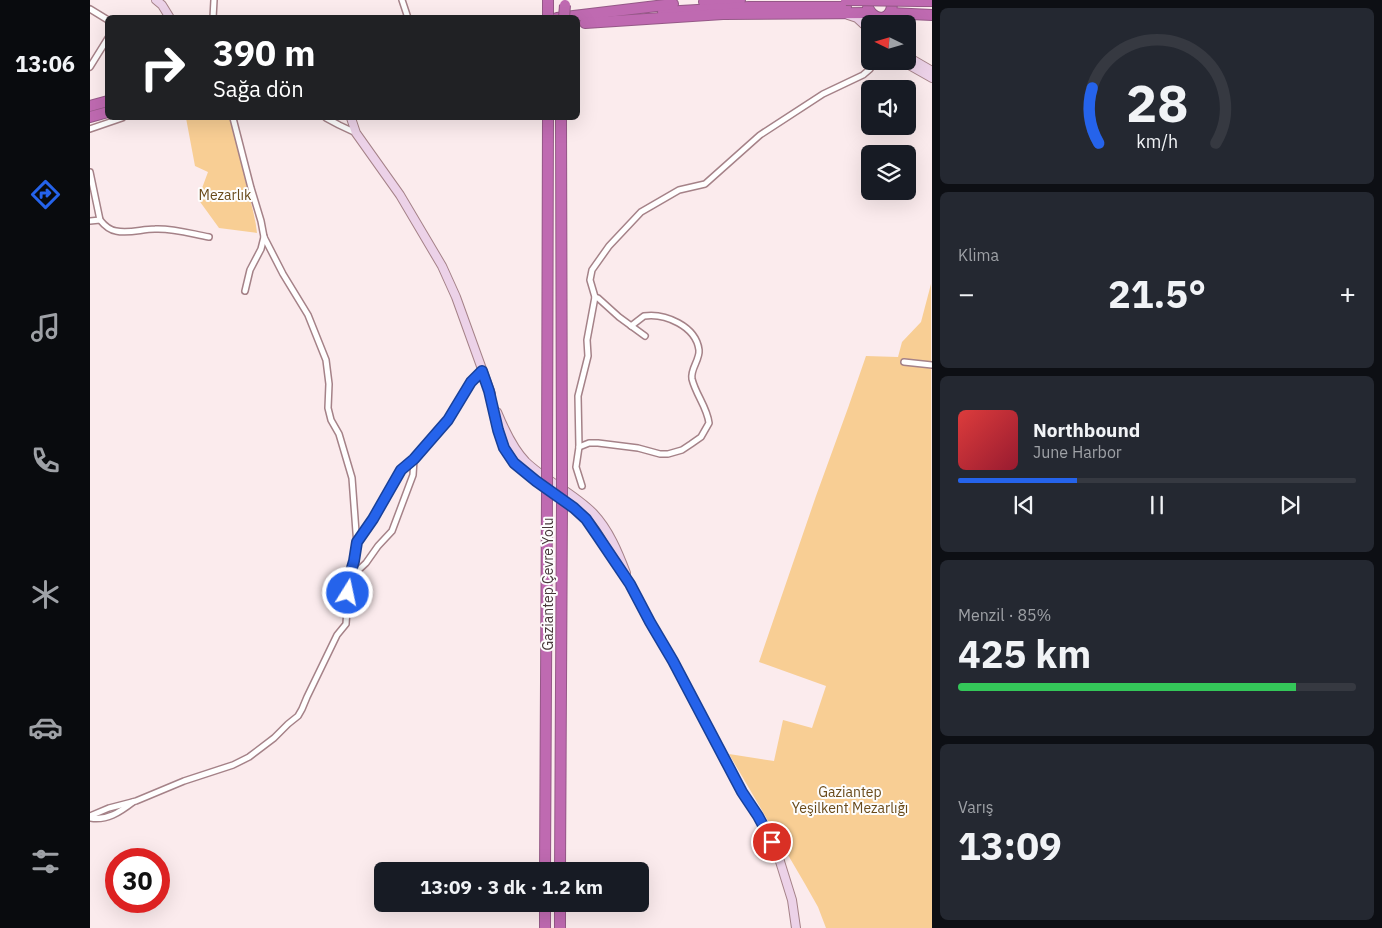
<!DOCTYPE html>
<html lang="tr">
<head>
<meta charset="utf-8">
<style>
  body { margin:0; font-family:"IBM Plex Sans",sans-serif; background:#242831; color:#f1f3f6; height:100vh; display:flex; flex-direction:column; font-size:19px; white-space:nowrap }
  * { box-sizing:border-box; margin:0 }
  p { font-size:16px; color:#9ea1a6 }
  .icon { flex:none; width:28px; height:28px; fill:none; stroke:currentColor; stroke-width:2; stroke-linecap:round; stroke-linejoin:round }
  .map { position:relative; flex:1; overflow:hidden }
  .panel { display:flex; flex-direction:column; gap:8px; padding:8px; background:#0d0f14; width:450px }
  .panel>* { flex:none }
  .guide { position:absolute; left:15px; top:15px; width:475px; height:105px; border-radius:8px; box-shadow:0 5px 20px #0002; background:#202124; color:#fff; overflow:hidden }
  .needle { width:32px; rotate:275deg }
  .tools { position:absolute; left:771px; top:15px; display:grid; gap:10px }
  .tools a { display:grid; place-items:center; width:55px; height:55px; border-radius:8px; background:#171b24; box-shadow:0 5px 20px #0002; font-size:25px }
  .speed { position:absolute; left:15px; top:848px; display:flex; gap:10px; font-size:25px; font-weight:700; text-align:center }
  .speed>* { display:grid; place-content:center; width:65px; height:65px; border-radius:50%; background:#171b24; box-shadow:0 5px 20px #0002; line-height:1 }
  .speed .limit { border:8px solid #d22; background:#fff; color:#111 }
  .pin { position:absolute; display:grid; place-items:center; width:42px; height:42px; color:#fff; margin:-21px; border:2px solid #fff; border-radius:50%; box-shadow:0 1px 5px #0007 }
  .me { position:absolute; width:55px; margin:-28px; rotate:10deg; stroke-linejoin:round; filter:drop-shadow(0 0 4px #0008) }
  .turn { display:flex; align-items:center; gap:18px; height:105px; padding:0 25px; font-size:22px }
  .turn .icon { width:65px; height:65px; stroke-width:2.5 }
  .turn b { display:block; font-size:35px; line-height:42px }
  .big { font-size:38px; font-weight:800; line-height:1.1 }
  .panel .card { flex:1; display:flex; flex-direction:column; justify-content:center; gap:8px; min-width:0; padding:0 18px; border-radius:8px; background:#242831 }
  .panel .dial { align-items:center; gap:0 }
  .dial svg { height:130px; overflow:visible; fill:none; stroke:#363941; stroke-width:7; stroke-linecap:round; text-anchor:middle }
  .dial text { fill:#f1f3f6; stroke:none }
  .song { display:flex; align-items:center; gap:15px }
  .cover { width:60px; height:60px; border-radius:8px; background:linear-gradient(135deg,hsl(0 70% 55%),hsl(350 70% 35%)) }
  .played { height:5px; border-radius:2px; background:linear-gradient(90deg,#2563eb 30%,#363941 30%) }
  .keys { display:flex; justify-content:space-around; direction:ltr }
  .heat { display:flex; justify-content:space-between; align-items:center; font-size:28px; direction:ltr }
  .charge { height:8px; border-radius:4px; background:linear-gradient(90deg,#34c759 85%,#363941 0) }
  .trip { position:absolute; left:284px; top:862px; width:275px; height:50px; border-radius:8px; background:#171b24; box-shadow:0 5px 20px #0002; font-weight:800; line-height:50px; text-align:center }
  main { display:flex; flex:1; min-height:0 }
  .tab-bar { display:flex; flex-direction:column; width:90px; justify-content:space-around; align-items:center; background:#090b0e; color:#9ea1a6 }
  .tab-bar .icon { width:35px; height:35px }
  .tab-bar .current { color:#2563eb }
  .tab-bar b { font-size:22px; color:#f1f3f6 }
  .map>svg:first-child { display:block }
  .green { fill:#f8ce94 }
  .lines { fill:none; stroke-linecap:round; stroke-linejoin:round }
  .street-casing { stroke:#a58288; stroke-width:8 }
  .secondary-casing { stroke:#a58288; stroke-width:10 }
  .highway-casing { stroke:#955887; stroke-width:12 }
  .street { stroke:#fff; stroke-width:5 }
  .secondary { stroke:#ecd2e8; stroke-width:8 }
  .highway { stroke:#bf6ab1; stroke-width:10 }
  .highway-bridge-casing { stroke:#955887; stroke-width:12; stroke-linecap:butt }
  .highway-bridge { stroke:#bf6ab1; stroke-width:10 }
  .route-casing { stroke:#184099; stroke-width:12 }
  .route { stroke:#2563eb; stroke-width:9 }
  .labels { text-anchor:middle; stroke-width:4; stroke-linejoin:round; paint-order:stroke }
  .park-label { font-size:14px; fill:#694a1a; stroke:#fdfdfd }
  .street-label { font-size:14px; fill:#47383a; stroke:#fdfdfd }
</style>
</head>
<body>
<main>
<nav class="tab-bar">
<b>13:06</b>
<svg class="icon current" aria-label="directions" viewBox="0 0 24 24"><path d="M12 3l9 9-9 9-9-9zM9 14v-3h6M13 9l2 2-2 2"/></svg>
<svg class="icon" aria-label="music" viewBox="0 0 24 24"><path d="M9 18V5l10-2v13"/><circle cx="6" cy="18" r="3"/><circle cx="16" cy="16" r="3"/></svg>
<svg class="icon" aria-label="phone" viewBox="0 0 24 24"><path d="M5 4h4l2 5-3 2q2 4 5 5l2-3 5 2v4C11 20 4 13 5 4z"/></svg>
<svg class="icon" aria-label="climate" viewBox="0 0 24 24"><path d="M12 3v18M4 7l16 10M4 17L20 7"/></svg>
<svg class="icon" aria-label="car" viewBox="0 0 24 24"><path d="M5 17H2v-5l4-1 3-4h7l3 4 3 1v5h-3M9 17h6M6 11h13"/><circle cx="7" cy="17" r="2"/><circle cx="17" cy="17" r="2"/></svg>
<svg class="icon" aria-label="filters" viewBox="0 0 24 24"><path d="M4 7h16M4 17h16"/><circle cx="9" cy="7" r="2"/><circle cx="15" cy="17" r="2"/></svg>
</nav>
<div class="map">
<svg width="842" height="928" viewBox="0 0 842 928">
  <rect width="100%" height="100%" fill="#fbebed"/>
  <g class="green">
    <path d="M96 118H141C147 138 150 158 155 179 159 197 165 214 167 233L129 228 108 199 118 172 105 166Z"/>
    <path d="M841 284 842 928H736L728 907 715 884 639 754 684 761 693 720 722 728 736 686 669 662 726 496 758 408 776 356 808 357 812 342 831 322Z"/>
  </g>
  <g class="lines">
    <defs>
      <g id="street">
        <path d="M312 0 318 18"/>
        <path d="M0 9 18 20"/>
        <path d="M123 18 124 0"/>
        <path d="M0 67 18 38"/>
        <path d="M236 118 249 125 266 133"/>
        <path d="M0 129 32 118"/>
        <path d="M0 172 10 220C14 225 19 230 26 231 39 234 52 229 65 229 83 228 102 234 119 237"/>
        <path d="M0 221 10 220"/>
        <path d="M155 291 160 270 171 249 174 237"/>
        <path d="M505 297 508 298 529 317 555 336"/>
        <path d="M814 362 842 365"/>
        <path d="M489 447 499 443H508L548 448 570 454H578L592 450 601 444 611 437 619 423C617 407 606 395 602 379 600 369 610 360 609 350 606 326 575 313 554 316L541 326"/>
        <path d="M492 486 486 467 489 447 488 396 498 356 497 340 505 297 500 280 502 270 519 246 551 212 589 190 615 184 670 135 733 94 773 75 780 69 785 61"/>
        <path d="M267 542 283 519 311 470 324 459 351 428 358 420 381 382 392 371"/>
        <path d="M260 578 276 563 288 546 302 531 323 475 324 459"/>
        <path d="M0 816 19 808 46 801 94 781 143 765 159 757 184 738 198 724 208 716 212 709 217 697 247 635 256 624 259 578 267 545 266 532 262 478 249 434 241 420 238 408 239 384 236 360 218 315 193 274 174 237 171 221 161 188 143 118"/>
        <path d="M0 818C17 821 30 812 43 802"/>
      </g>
      <g id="secondary">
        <path d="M66 0 72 5 80 18"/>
        <path d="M758 15 767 18 780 30"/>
        <path d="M818 57 842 71"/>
        <path d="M812 61 842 78"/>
        <path d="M261 118 266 133 310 195 352 266 366 297 401 394"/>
        <path d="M399 391 408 430 414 448 424 463 446 481 484 508 496 519 540 584 560 622 583 661 652 792 668 816 688 855 702 900 706 928"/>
        <path d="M407 412C414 429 423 449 436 462 456 481 483 493 503 513 519 530 528 552 536 573"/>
      </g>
      <g id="highway">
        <path d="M829 1H842"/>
        <path d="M614 2 650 0"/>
        <path d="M778 8C786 25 806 18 801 0"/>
        <path d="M573 12 659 7H756"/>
        <path d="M800 13 842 15"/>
        <path d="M458 18V0"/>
        <path d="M467 18 583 4"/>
        <path d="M495 23 633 14 781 13"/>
        <path d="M0 106 18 101"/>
        <path d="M0 117 18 112"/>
        <path d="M471 118 472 474"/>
        <path d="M457 464 458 118"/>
        <path d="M455 871 457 496"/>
        <path d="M470 871 472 504"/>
        <path d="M455 928V904"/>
        <path d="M470 928V904"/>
      </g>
    </defs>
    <use href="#street" class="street-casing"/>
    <use href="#secondary" class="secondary-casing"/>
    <use href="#highway" class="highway-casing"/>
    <use href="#street" class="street"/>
    <use href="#secondary" class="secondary"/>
    <use href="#highway" class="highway"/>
    <defs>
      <g id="highway-bridge">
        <path d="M756 0 829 1"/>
        <path d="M474 18 475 5"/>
        <path d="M472 474V504"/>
        <path d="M457 496V464"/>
      </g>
    </defs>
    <use href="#highway-bridge" class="highway-bridge-casing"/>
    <use href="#highway-bridge" class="highway-bridge"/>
  </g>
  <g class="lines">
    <defs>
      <path id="route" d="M258 593 259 578 264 561 267 542 283 519 311 470 324 459 351 428 358 420 381 382 392 371 399 391 408 430 414 448 424 463 446 481 484 508 496 519 507 535 540 584 560 622 583 661 652 792 668 816 682 842"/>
    </defs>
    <use href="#route" class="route-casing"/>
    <use href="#route" class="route"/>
  </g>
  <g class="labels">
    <g class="park-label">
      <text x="135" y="200">Mezarlık</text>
      <text x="760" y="797">Gaziantep<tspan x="760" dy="16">Yeşilkent Mezarlığı</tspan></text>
    </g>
    <g class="street-label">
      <text transform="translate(458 584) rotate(-90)" y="5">Gaziantep Çevre Yolu</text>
    </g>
  </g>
</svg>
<div class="tools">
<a><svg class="needle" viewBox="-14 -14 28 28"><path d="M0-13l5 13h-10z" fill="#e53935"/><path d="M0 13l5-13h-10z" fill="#9ea1a6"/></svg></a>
<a><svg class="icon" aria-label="sound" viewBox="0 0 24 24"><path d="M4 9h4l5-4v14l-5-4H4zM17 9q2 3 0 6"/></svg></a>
<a><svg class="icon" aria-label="layers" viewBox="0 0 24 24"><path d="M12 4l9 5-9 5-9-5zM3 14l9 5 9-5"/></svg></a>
</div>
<div class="speed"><div class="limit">30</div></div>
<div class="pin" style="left:682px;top:842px;background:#d93025"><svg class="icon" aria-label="arrive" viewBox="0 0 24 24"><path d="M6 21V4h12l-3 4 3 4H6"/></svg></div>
<svg class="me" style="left:258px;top:593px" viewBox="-20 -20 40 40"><circle r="17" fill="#2563eb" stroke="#fff" stroke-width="3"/><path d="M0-11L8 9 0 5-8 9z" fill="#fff"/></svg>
<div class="trip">13:09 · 3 dk · 1.2 km</div>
<div class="guide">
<div class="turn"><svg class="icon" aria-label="right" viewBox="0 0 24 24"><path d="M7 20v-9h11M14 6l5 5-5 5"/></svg><div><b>390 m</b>Sağa dön</div></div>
</div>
</div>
<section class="panel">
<div class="card dial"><svg viewBox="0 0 100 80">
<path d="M14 69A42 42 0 1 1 86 69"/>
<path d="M14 69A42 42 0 0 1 10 35" stroke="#2563eb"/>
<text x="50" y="56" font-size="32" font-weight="700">28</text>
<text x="50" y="72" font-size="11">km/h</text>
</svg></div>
<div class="card"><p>Klima</p>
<div class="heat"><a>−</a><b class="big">21.5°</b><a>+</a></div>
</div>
<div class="card">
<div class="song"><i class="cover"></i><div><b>Northbound</b><p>June Harbor</p></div></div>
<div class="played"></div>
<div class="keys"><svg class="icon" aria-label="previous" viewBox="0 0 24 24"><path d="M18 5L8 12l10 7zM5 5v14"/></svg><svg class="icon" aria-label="pause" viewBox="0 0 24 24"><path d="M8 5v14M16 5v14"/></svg><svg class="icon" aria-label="next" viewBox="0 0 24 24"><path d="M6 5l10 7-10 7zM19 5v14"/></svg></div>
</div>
<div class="card"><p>Menzil · 85%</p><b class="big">425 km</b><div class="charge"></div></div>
<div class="card"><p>Varış</p><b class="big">13:09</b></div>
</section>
</main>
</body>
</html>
